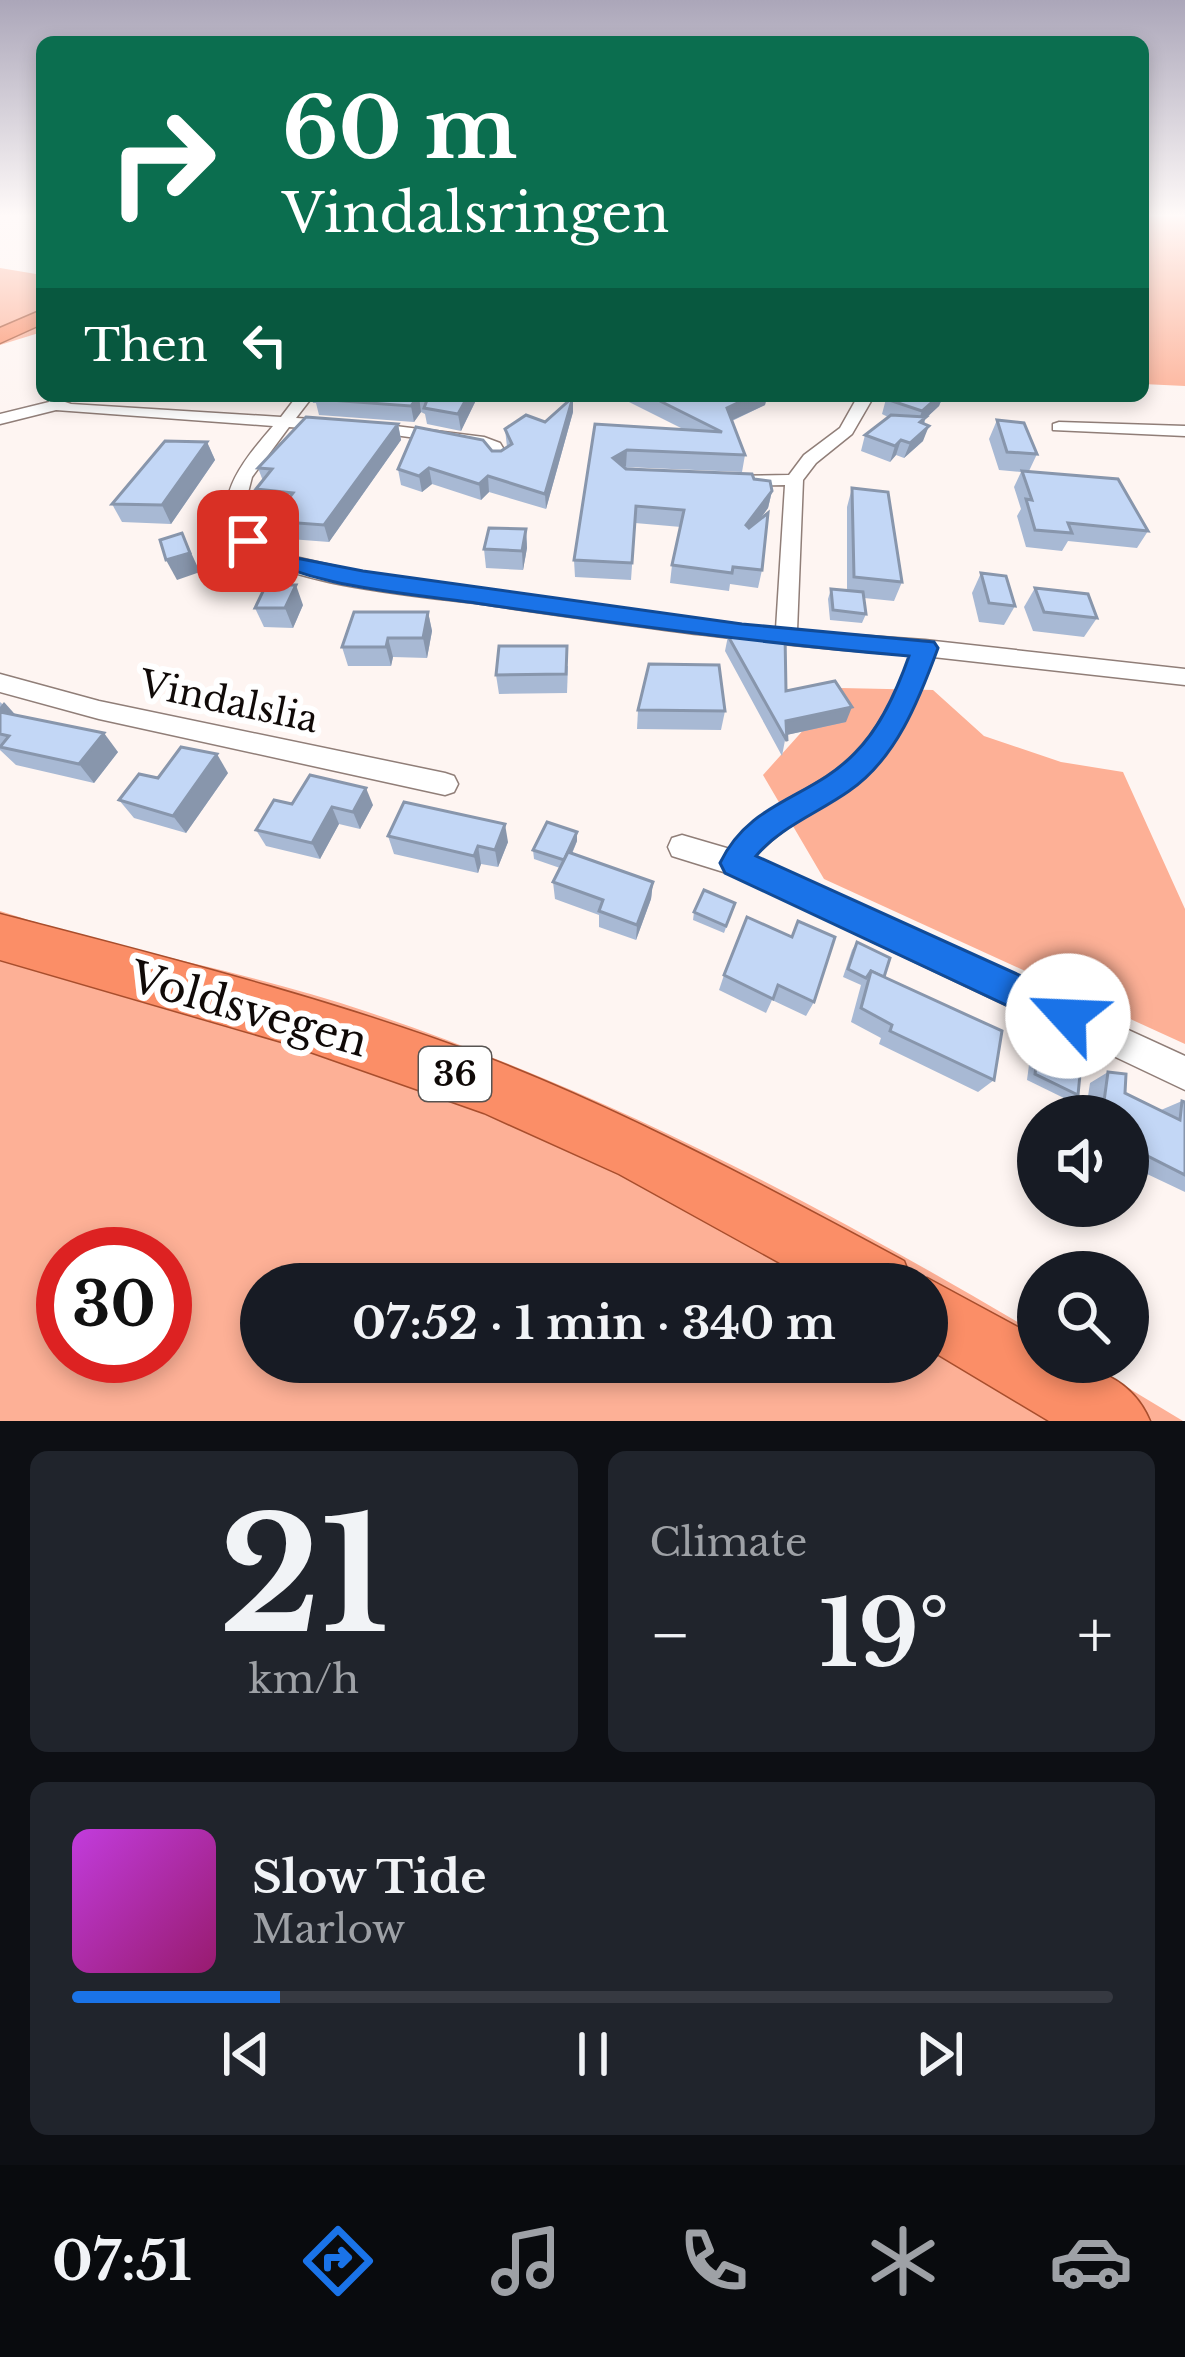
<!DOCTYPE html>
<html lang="en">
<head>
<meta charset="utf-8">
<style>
  body { margin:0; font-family:"Libre Baskerville",serif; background:#20242c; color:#f1f3f6; height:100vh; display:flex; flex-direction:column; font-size:45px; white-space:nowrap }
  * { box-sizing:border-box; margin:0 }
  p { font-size:39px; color:#9ea1a6 }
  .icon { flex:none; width:66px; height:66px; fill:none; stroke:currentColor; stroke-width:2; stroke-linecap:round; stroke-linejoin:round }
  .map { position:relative; height:1421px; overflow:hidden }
  .panel { display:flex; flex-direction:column; gap:30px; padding:30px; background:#0d0f14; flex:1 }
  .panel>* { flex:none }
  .banner { position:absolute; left:36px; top:36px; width:1113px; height:366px; border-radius:18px; box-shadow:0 6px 18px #0003; background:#0b6e4f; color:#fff; overflow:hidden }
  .buttons { position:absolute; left:1017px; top:1095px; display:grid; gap:24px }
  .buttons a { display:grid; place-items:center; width:132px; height:132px; border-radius:50%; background:#171b24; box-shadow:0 6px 18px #0003; font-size:60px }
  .speed { position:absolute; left:36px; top:1227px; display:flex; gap:24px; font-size:60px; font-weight:700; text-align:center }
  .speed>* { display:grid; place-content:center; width:156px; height:156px; border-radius:50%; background:#171b24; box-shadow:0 6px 18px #0003; line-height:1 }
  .speed .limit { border:18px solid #d22; background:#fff; color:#111 }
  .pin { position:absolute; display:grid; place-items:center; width:102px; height:102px; color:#fff; margin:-51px; border-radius:24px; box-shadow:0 6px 18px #0006 }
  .me { position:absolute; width:132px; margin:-66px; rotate:295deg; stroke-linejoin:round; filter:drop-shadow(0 0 9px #0008) }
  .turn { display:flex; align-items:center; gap:42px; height:252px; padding:0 48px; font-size:54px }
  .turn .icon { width:156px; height:156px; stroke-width:2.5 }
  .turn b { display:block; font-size:84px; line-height:102px }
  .then { display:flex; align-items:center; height:114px; padding:0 48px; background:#0003; gap:24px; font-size:45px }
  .big { font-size:90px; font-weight:700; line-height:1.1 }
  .panel .card { flex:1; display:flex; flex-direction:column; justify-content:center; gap:18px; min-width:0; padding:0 42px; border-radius:18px; background:#20242c }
  .panel .dial { align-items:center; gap:0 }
  .dial b { font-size:156px; line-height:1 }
  .song { display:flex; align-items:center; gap:36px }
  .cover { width:144px; height:144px; border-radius:18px; background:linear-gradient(135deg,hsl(290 70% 55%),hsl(320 70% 35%)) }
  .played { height:12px; border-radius:6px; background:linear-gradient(90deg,#1a73e8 20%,#363941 20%) }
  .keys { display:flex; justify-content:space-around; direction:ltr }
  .heat { display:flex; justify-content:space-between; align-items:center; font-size:66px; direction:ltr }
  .panel .tiles { flex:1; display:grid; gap:30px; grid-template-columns:1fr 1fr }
  .card:last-child { grid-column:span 2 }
  .trip { position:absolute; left:240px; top:1263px; width:708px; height:120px; border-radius:60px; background:#171b24; box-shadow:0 6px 18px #0003; font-weight:700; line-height:120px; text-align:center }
  .tabs { display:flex; height:192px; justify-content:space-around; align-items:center; background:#090b0e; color:#9ea1a6 }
  .tabs .icon { width:84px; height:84px }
  .tabs .selected { color:#1a73e8 }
  .tabs b { font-size:54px; color:#f1f3f6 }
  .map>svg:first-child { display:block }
  .forest { fill:#fdb096; fill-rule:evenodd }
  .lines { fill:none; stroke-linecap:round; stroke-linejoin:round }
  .minor-casing { stroke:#907e78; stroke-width:3 }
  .trunk-casing { stroke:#a84e2d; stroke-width:3 }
  .minor { fill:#fff; fill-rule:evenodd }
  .trunk { fill:#fb8e67; fill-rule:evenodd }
  .wall { fill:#a8b9d4 }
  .shaded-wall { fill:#8896ac }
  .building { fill:#c3d7f6; stroke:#8896ac; stroke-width:3 }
  .route { fill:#1a73e8; stroke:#114b97; stroke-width:3 }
  .labels { text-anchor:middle; stroke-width:12; stroke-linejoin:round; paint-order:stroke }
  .shield { fill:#fff; stroke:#585452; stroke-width:3 }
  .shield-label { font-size:33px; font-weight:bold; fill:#100a08 }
  .street-label { font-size:36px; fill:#100a08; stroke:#fff }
  .near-street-label { font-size:42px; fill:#100a08; stroke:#fff }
</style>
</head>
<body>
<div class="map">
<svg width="1185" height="1421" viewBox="0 0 1185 1421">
  <rect width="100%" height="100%" fill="#fef5f2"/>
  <g class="forest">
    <path d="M1143 215H1185V386L1143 384Z"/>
    <path d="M0 268 42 275V332L0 345Z"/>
    <path d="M841 688 933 690 984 736 1061 762 1123 772 1185 909V1044L824 879 763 775Z"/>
    <path d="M0 911C121 951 248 971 368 1012 611 1094 818 1204 1038 1334V1362H1085L1183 1421H0ZM63 1254H165V1356H63ZM261 1284H927V1362H261Z"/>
  </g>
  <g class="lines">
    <defs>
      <g id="minor">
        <path d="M48 396H64L65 402 71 404 281 417 297 396H313L296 418 330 420 338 425 330 430 289 427 252 477 244 508 255 537 282 554 387 578 776 629 785 485 725 486 716 481 725 476 789 475 804 455 840 428 858 396H874L852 434 816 463 803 480 797 631 925 640 1185 669V685L933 657C915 708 892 758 846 791 814 813 780 827 754 858L1185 1056V1090L730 874 672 856 668 847 672 838 682 835 730 849C752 813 793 799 827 776 871 747 893 703 911 655 771 646 633 626 495 606 438 597 277 587 241 545 205 503 245 459 273 426L56 410 0 424V414L49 402Z"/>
        <path d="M1059 422 1185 426V436L1053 430V424Z"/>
        <path d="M371 423 484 437 500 443 509 458 500 463 494 462 487 450 475 446 365 431 363 428Z"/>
        <path d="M0 674 99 701 445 773 454 776 458 784 454 792 445 795 99 719 0 692Z"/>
      </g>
      <g id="trunk">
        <path d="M42 310V324L0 343V328Z"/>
        <path d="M0 914C164 957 329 998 488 1058 632 1114 768 1188 904 1261L913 1284 927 1278 1038 1338V1362C1085 1362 1131 1375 1150 1421H1049L927 1348V1284H818L619 1174 484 1113 282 1042 0 960Z"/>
      </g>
    </defs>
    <use href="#minor" class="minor-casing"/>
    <use href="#trunk" class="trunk-casing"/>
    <use href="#minor" class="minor"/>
    <use href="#trunk" class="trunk"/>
  </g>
  <g class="wall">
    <path d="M97 396H147L141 402Z"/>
    <path d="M243 396H293L287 401Z"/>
    <path d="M311 396H478L461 431 427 424 425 414 421 412 414 422 319 415 316 403H313Z"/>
    <path d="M617 396H767L765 405 732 421 745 455 742 472 625 467 754 479 772 491 768 508 760 519 762 570 758 588 730 584 729 591 670 583 672 565 681 527 635 523 631 580 575 577 574 560 595 424 683 429Z"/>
    <path d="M890 396H943L939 406 925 419 923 441 904 458 896 455 890 462 861 451 865 435 888 417 882 414 886 399Z"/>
    <path d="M573 412 546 509 489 492 481 500 432 484 422 492 401 485 398 469 492 451H501L507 447 505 429 545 422Z"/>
    <path d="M997 420 1037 454 1029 471 1148 531 1137 548 1068 541 1062 551 1026 547 1017 516 1021 509 1014 487 1021 472 999 470 989 439Z"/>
    <path d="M398 424 401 440 329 542 277 538 271 521 281 508 263 506 256 489 263 481 258 468Z"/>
    <path d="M207 442 215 460 171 524 122 522 112 504Z"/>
    <path d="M852 488 902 582 894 601 864 598 866 614 862 623 830 620 828 599 831 589 847 591V507Z"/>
    <path d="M526 529 527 548 523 570 486 568 484 549Z"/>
    <path d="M981 573 1015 606 1004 625 979 622 972 593Z"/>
    <path d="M1035 588 1097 618 1084 637 1033 631 1024 607Z"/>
    <path d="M303 605 293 628 264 627 255 608Z"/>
    <path d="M428 612 432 631 427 658 393 657 391 666H348L342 647Z"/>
    <path d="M728 636 786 691 846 722 786 735 782 756 725 651Z"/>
    <path d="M568 666 567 693 499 694 496 675Z"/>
    <path d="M0 702 15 715 118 752 94 783 16 765 0 750Z"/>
    <path d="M638 710 725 711 721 730 637 729Z"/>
    <path d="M228 773 186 833 134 818 119 800 158 778Z"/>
    <path d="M292 804 373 805 360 829 339 824 320 859 266 846 256 830Z"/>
    <path d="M388 836 508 842 498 867 481 864 478 873 394 854Z"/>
    <path d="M577 841 572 854 653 882 651 899 636 940 599 927V915L555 899 553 882 560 868 534 859 533 850Z"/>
    <path d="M735 903 724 933 693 920 694 912Z"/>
    <path d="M798 921 814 1002 806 1016 772 1000 766 1013 719 990 724 975 791 937Z"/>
    <path d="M857 942 884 977 994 1080 978 1092 879 1044 881 1038 851 1022 861 985 843 977 852 950Z"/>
    <path d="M1040 1035 1078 1095 1068 1100 1027 1080 1032 1042Z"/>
    <path d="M1108 1072 1125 1093 1161 1110 1182 1101 1185 1102V1192L1128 1165V1116H1085L1090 1083Z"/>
  </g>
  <g class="shaded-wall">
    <path d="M419 396 421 412 414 422 411 406Z"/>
    <path d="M468 396H478L461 431 458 414Z"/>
    <path d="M752 396H767L765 405 724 424 727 408Z"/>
    <path d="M939 396H943L939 406 925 419 920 433 916 427 922 411Z"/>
    <path d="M573 397V412L546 509 545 494Z"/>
    <path d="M398 424 401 440 329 542 324 525Z"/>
    <path d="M929 426 923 441 904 458 910 443Z"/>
    <path d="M901 440 896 455 890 462 895 446Z"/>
    <path d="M207 442 215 460 171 524 162 505Z"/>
    <path d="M627 450 626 466 613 474V458Z"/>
    <path d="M429 468 432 484 422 492 419 476Z"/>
    <path d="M488 476 489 492 481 500 479 484Z"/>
    <path d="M772 491 768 508 743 542 746 525Z"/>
    <path d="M526 529 527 548 523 570 522 551Z"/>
    <path d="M182 533 200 572 177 580 166 560Z"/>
    <path d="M296 585 303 605 293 628 285 608Z"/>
    <path d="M428 612 432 631 427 658 423 638Z"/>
    <path d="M388 638 393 657 391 666 386 647Z"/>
    <path d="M4 702 21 721 0 715V707Z"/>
    <path d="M852 707 846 722 782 736 786 721Z"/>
    <path d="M104 733 118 752 94 783 79 764Z"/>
    <path d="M217 754 228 773 186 833 173 816Z"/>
    <path d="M366 788 373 805 360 829 353 812Z"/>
    <path d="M332 807 339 824 320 859 312 843Z"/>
    <path d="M505 824 508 842 498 867 495 850Z"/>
    <path d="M577 832V841L565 869 564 861Z"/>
    <path d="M478 846 481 864 478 873 474 856Z"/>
    <path d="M653 882 651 899 636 940 637 925Z"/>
  </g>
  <g class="building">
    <path d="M317 396H418L411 406 315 399Z"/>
    <path d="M419 396H468L458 414 424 408 427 400Z"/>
    <path d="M650 396H752L727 408 745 455 627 450 613 458 626 469 752 474 754 479 770 481 772 491 746 525 749 528 768 513 762 570 733 567 732 573 672 565 684 510 636 506 632 563 574 560 595 424 722 432Z"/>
    <path d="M890 396H939L922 411 886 399Z"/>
    <path d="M573 397 545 494 488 476 479 484 429 468 419 476 398 469 416 427 483 440 492 451H501L512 444 505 429 526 415 545 422Z"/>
    <path d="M891 415 926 417 920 422 929 426 910 443 901 440 895 446 865 435Z"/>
    <path d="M306 417 398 424 324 525 271 521 293 493 256 489 272 469 258 468Z"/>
    <path d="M997 420 1024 423 1037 454 1007 452Z"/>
    <path d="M165 441 207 442 162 505 112 504Z"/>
    <path d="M1022 471 1118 479 1148 531 1068 523 1072 533 1035 530 1026 499 1032 500Z"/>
    <path d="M852 488 888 492 902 582 854 577Z"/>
    <path d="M489 528 526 529 522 551 484 549Z"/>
    <path d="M182 533 190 553 166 560 160 540Z"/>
    <path d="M981 573 1006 576 1015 606 989 603Z"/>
    <path d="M266 585H296L285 608H255Z"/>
    <path d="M1035 588 1088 594 1097 618 1044 612Z"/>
    <path d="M831 589 863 592 866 614 833 610Z"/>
    <path d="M354 612H428L423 638H388L386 647H342Z"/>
    <path d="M751 632 785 635 786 691 835 681 852 707 786 721 787 741 728 636H751Z"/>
    <path d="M499 646H567L566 674 496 675Z"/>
    <path d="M649 664 719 665 725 711 638 710Z"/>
    <path d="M0 712 104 733 79 764 0 747 9 736 0 734Z"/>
    <path d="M181 747 217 754 173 816 119 800 139 774 158 778Z"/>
    <path d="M310 775 366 788 353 812 332 807 312 843 256 830 274 800 292 804Z"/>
    <path d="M404 802 505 824 495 850 478 846 474 856 388 836Z"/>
    <path d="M547 822 577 832 564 860 533 850Z"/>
    <path d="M568 852 653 882 637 925 599 911 603 900 553 882Z"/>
    <path d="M704 890 735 903 726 926 694 912Z"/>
    <path d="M747 917 792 937 798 921 835 937 814 1002 778 985 773 999 724 975Z"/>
    <path d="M857 942 890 958 884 977 871 971 866 978 848 969Z"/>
    <path d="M871 971 1002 1031 994 1080 890 1031 892 1025 861 1008Z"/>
    <path d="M1040 1035 1082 1054 1078 1095 1035 1074Z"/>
    <path d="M1108 1072 1126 1074 1125 1093 1180 1120 1182 1101 1185 1102V1175L1128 1146V1116H1102Z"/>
  </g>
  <linearGradient id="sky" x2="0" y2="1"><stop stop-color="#aba6b9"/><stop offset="0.52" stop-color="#fffaf9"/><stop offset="1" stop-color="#fffaf9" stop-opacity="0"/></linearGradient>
  <rect width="1185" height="414" fill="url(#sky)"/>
  <path class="route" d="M248 534 291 557 363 571 742 624 934 642 938 648C919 700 896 759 849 791 818 813 780 827 756 856L1081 1003 1086 1016 1081 1028 1068 1034 1055 1028 725 873 720 863C750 800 811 799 855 753 881 727 897 690 909 656 768 644 629 625 489 605 406 592 312 590 240 546V536Z"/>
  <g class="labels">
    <rect class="shield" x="419" y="1047" width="72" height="54" rx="9"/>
    <g class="shield-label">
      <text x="455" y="1086">36</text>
    </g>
    <g class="street-label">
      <text transform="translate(229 701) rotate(12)" y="13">Vindalslia</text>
    </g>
    <g class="near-street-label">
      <text transform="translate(249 1009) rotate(16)" y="15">Voldsvegen</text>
    </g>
  </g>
</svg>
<div class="buttons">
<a><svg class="icon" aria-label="sound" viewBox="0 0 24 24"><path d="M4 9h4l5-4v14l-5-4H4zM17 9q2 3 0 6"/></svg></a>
<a><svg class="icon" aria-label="search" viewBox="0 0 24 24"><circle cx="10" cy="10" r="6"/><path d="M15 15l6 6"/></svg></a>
</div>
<div class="speed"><div class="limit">30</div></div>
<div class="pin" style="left:248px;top:541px;background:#d93025"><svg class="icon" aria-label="arrive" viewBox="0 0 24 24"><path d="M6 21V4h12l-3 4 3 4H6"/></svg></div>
<svg class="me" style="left:1068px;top:1016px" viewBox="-20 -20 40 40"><circle r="19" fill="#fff"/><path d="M0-13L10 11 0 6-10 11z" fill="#1a73e8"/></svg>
<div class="trip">07:52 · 1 min · 340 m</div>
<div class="banner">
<div class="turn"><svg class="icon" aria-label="right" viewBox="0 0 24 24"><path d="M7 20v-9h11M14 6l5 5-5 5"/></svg><div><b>60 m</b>Vindalsringen</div></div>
<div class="then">Then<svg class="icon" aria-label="left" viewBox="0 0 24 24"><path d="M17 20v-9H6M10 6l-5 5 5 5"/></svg></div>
</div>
</div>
<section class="panel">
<div class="tiles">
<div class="card dial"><b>21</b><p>km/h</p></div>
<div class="card"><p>Climate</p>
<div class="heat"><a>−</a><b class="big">19°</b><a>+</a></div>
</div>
<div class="card">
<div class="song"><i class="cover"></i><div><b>Slow Tide</b><p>Marlow</p></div></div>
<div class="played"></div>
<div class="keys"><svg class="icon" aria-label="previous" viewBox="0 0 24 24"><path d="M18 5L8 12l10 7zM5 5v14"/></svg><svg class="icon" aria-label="pause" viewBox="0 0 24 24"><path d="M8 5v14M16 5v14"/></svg><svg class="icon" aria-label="next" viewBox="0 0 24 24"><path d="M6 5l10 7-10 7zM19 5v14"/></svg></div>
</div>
</div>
</section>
<nav class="tabs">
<b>07:51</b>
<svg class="icon selected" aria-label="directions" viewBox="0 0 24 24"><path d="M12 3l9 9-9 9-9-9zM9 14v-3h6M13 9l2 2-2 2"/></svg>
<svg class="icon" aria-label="music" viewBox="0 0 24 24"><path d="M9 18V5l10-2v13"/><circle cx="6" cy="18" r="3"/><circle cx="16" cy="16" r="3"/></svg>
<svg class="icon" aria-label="phone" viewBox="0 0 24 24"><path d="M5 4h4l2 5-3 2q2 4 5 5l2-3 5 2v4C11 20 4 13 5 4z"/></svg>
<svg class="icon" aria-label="climate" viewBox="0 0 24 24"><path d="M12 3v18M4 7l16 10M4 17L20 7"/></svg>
<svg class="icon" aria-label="car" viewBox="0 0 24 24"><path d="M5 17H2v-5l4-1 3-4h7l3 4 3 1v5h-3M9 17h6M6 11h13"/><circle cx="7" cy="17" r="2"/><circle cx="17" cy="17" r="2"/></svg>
</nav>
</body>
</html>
